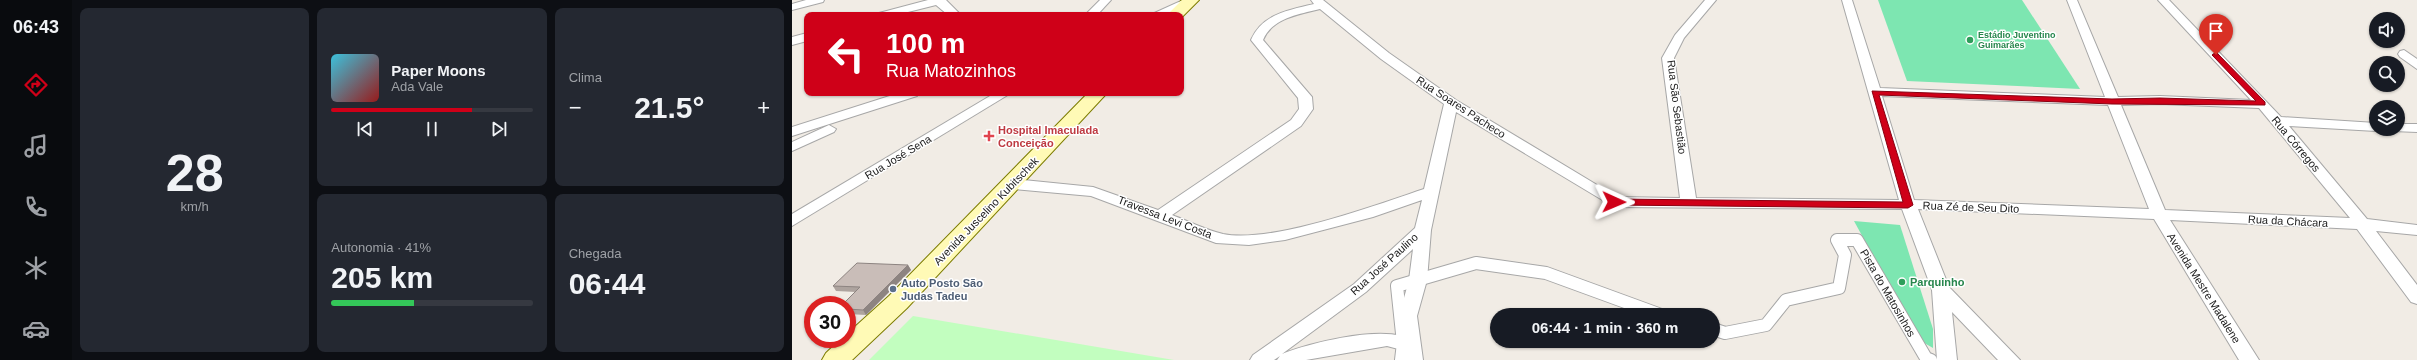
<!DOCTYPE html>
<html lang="pt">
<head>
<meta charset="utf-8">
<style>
  body { margin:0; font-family:Arial,sans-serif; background:#242831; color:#f1f3f6; height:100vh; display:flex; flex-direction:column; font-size:15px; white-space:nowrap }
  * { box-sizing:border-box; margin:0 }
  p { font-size:13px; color:#9ea1a6 }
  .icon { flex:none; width:22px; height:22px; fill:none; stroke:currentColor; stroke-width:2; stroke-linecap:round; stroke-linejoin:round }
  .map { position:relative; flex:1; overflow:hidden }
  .drawer { display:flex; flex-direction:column; gap:8px; padding:8px; background:#0d0f14; width:720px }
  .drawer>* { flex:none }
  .banner { position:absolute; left:12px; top:12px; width:380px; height:84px; border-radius:8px; box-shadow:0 1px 3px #0004; background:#cf0018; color:#fff; overflow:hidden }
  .fabs { position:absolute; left:1577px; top:12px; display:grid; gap:8px }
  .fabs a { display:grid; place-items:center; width:36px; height:36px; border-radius:50%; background:#171b24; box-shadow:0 1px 3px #0004; font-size:20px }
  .speed { position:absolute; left:12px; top:296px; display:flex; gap:8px; font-size:20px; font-weight:700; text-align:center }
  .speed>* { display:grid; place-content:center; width:52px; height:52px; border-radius:50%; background:#171b24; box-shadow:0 1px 3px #0004; line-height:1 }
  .speed .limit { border:6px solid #d22; background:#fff; color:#111 }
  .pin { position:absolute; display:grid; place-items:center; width:34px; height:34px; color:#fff; margin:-41px -17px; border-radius:50% 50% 50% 0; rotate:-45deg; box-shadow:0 0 4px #0007 }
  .pin .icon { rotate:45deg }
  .me { position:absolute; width:44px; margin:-22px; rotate:91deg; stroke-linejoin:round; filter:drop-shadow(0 0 3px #0008) }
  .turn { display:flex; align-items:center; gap:14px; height:84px; padding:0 16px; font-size:18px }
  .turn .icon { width:52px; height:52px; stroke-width:2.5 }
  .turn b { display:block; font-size:28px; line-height:34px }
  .big { font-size:30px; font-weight:800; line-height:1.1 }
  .drawer .tile { flex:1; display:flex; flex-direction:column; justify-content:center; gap:6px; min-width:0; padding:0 14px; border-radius:8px; background:#242831 }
  .drawer .dial { align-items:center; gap:0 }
  .dial b { font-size:52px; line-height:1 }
  .song { display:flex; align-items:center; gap:12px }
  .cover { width:48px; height:48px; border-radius:6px; background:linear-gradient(135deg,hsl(190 70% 55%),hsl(0 70% 35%)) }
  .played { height:4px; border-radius:2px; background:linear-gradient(90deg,#cf0018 70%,#363941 70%) }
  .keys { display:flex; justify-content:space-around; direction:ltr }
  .heat { display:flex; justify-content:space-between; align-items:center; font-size:22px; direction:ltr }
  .charge { height:6px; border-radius:3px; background:linear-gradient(90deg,#34c759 41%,#363941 0) }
  .drawer .tiles { flex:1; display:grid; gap:8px; grid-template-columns:repeat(3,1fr) }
  .tile:first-child { grid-row:span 2 }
  .trip { position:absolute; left:698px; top:308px; width:230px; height:40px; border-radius:20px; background:#171b24; box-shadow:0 1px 3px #0004; font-weight:800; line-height:40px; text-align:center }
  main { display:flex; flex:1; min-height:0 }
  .menu { display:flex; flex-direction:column; width:72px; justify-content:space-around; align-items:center; background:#090b0e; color:#9ea1a6 }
  .menu .icon { width:28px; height:28px }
  .menu .selected { color:#cf0018 }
  .menu b { font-size:18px; color:#f1f3f6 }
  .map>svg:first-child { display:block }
  .park { fill:#c2febf }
  .pitch { fill:#7de6b1 }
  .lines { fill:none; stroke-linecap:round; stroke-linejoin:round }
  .pedestrian-casing { stroke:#a7a7a7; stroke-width:14 }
  .minor-casing { stroke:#a7a7a7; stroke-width:2 }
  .secondary-casing { stroke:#7d7c00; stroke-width:2 }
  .pedestrian { stroke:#fff; stroke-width:12 }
  .minor { fill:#fff; fill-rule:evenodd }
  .secondary { fill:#fffab6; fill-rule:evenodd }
  .wall { fill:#ada39e }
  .shaded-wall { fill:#8d8481 }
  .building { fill:#c9bdb8; stroke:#8d8481 }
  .route { fill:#cf0018; stroke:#870010 }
  .leisure-dot { fill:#2e9e5b; stroke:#fff; stroke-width:1.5 }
  .health-dot { fill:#e0444e; stroke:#fff; stroke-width:1.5 }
  .service-dot { fill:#5c6f8a; stroke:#fff; stroke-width:1.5 }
  .labels { text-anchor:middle; stroke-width:3; stroke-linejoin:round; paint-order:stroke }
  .far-leisure-label { font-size:9px; font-weight:bold; fill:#27864d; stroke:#fff; text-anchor:start }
  .street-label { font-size:11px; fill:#202020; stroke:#fff }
  .health-label { font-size:11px; font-weight:bold; fill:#be3a42; stroke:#fff; text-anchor:start }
  .leisure-label { font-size:11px; font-weight:bold; fill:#27864d; stroke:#fff; text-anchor:start }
  .service-label { font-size:11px; font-weight:bold; fill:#4e5e75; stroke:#fff; text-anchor:start }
</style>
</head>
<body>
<main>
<nav class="menu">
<b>06:43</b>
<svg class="icon selected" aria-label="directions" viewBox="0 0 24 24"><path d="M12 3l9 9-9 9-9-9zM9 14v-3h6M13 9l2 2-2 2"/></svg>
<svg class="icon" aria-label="music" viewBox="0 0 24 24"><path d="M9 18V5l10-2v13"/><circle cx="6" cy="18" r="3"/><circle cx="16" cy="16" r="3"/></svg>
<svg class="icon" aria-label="phone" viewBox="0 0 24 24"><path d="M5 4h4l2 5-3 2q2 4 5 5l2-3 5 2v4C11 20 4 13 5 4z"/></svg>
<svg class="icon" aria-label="climate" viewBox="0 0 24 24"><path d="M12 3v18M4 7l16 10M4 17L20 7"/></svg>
<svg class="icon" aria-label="car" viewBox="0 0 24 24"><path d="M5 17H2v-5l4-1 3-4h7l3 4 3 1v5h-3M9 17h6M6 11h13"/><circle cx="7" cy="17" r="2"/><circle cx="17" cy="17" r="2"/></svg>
</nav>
<section class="drawer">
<div class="tiles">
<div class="tile dial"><b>28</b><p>km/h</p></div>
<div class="tile">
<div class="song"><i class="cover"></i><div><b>Paper Moons</b><p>Ada Vale</p></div></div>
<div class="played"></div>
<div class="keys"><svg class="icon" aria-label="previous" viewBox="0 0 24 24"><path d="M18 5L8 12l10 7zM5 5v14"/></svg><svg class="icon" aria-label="pause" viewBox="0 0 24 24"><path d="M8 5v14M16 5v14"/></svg><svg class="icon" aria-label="next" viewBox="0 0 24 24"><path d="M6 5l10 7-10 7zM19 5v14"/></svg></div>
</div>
<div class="tile"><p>Clima</p>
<div class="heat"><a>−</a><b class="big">21.5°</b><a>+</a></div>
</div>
<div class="tile"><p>Autonomia · 41%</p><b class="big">205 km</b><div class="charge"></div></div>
<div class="tile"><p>Chegada</p><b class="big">06:44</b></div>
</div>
</section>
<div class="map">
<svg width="1625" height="360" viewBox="0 0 1625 360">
  <rect width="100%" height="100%" fill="#f1ece5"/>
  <path class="park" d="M121 316 382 360H77Z"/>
  <g class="pitch">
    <path d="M1086 0H1230L1288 89 1115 81Z"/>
    <path d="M1062 221 1108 225 1141 329V348L1127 340Z"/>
  </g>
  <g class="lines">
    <defs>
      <g id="pedestrian">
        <path d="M921 329 933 333 974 325 994 300 1047 288 1053 255 1045 240H1065L1134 358 1139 360"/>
        <path d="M609 360 611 343 605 286 684 263 754 273 869 315"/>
      </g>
      <g id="minor">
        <path d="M14 0H32L31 2 0 10V4Z"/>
        <path d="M136 0H154L169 15H156L144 5 104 15H85L87 13Z"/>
        <path d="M308 0H319L305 15H293Z"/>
        <path d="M391 0H406L374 15H358Z"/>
        <path d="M519 0H531L597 53 664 100 825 197 888 198 870 58 883 35 913 0H924L892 38 882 58 904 198 1107 200 1050 0H1060L1088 88 1313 97 1275 0H1285L1326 97 1368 96 1459 100 1366 0H1377L1489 117 1584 123V129H1590L1584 131 1497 126 1575 219 1625 225V235L1584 231 1625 285V304L1619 302 1565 229 1378 220 1467 360H1447L1362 219 1126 209 1157 287 1228 360H1206L1160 312 1165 360H1145L1140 290 1110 209 822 207 664 112 639 230 635 280 625 316 631 360H611L610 350 595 346 514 360H485L488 356 482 360H458L461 355 562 284 623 228 630 200 581 217 493 240 457 245 424 243 299 196 221 189 213 184 221 179 301 187 366 210 499 120 507 109 506 98 459 40C470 14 497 10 522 4ZM528 9 589 59 652 104 632 189C584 205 479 244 431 234 414 230 396 221 380 215L509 126 521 109 520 97 471 40C480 18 508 14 528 9ZM1090 96 1316 105 1357 209 1122 200ZM1368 104 1467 108 1558 218 1373 210 1329 105ZM621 249 617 280 607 316 609 336C580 328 517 343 490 354L574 292Z"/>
        <path d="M15 33V41L0 45V37Z"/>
        <path d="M1612 50 1625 59V69L1608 57 1606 54 1608 51Z"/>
        <path d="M107 93H127L125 96 0 136V127Z"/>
        <path d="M203 93H219L0 226V214Z"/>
        <path d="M1606 124H1625V132L1601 131 1600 129H1606Z"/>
        <path d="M37 125 44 129 42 132 0 151V142Z"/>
      </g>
      <g id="secondary">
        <path d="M390 0H407L389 18V15H375Z"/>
        <path d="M296 93H315L115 308 60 360H30L34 353 49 339H55V334L97 296Z"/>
      </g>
    </defs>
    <use href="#pedestrian" class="pedestrian-casing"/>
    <use href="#minor" class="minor-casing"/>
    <use href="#secondary" class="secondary-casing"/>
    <use href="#pedestrian" class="pedestrian"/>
    <use href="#minor" class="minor"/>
    <use href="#secondary" class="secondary"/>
  </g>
  <path class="wall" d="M116 265 119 270 74 315 55 314V305L64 292 44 291 41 286Z"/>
  <path class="shaded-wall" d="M116 265 119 270 74 315 71 310Z"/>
  <path class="building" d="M65 263 116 265 71 310 55 309V305H50L68 287 41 286Z"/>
  <path class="route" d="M1424 52 1473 102V105L1320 104 1087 95 1121 205 1116 208 822 205 817 202 822 199 1111 202 1080 91 1320 99 1368 98 1464 101 1421 56 1420 55Z"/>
  <g class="leisure-dot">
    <circle cx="1178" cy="40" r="4"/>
    <circle cx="1110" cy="282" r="4"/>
  </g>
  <path class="health-dot" d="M195 130h4v4h4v4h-4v4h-4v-4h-4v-4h4z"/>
  <circle class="service-dot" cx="101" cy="289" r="4"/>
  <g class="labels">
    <g class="far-leisure-label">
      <text x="1186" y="38">Estádio Juventino<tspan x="1186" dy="10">Guimarães</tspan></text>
    </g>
    <g class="street-label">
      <text transform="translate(669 107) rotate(33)" y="4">Rua Soares Pacheco</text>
      <text transform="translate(885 107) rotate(83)" y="4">Rua São Sebastião</text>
      <text transform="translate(1504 144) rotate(50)" y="4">Rua Córregos</text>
      <text transform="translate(106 157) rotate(-31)" y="4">Rua José Sena</text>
      <text transform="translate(1179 207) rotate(2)" y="4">Rua Zé de Seu Dito</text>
      <text transform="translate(194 211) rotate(-46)" y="4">Avenida Juscelino Kubitschek</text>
      <text transform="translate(373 217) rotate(21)" y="4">Travessa Levi Costa</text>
      <text transform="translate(1496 221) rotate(3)" y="4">Rua da Chácara</text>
      <text transform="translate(592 264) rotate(-42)" y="4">Rua José Paulino</text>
      <text transform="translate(1412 288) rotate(58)" y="4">Avenida Mestre Madalene</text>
      <text transform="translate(1096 293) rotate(60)" y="4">Pista do Matosinhos</text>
    </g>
    <g class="health-label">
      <text x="206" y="134">Hospital Imaculada<tspan x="206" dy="13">Conceição</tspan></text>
    </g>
    <g class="leisure-label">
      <text x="1118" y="286">Parquinho</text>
    </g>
    <g class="service-label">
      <text x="109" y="287">Auto Posto São<tspan x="109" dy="13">Judas Tadeu</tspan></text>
    </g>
  </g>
</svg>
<div class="fabs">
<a><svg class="icon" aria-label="sound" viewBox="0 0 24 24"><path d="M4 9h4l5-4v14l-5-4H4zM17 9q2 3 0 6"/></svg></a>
<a><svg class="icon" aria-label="search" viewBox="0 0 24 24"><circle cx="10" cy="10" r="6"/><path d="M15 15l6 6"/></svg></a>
<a><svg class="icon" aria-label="layers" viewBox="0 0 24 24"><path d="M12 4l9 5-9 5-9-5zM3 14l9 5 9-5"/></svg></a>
</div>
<div class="speed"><div class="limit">30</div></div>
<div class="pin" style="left:1424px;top:55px;background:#d93025"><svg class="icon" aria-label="arrive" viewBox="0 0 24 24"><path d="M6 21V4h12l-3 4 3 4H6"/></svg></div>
<svg class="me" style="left:822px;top:202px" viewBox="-20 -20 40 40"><path d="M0-17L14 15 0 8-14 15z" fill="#cf0018" stroke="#fff" stroke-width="4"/></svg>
<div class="trip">06:44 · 1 min · 360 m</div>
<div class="banner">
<div class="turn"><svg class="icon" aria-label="left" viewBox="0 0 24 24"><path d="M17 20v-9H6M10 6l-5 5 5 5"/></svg><div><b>100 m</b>Rua Matozinhos</div></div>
</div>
</div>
</main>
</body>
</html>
